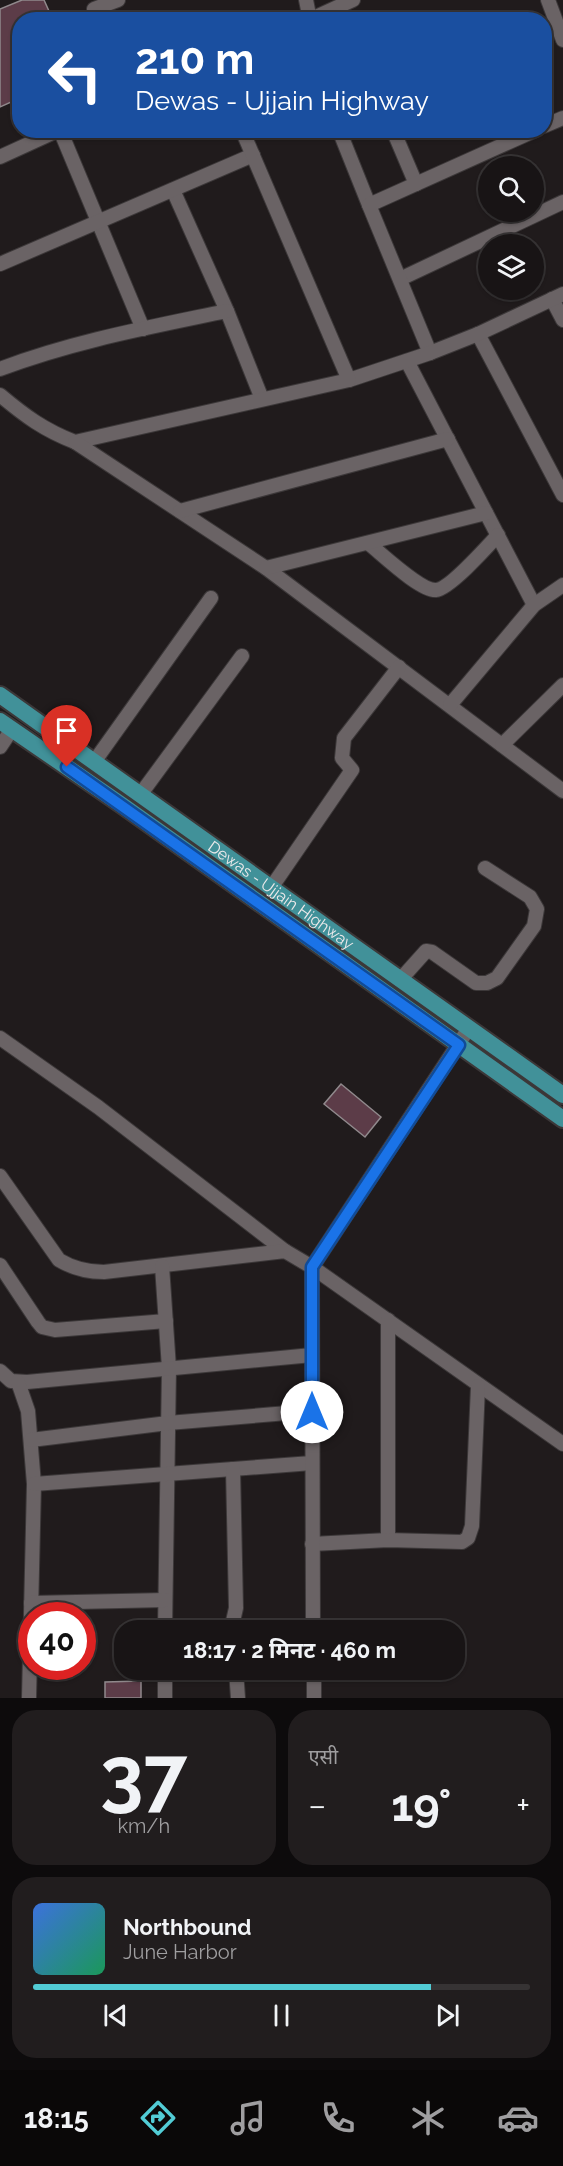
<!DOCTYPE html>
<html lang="hi">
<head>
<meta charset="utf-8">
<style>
  body { margin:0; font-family:Raleway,"Noto Sans Devanagari",sans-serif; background:#211d1e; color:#f1f3f6; height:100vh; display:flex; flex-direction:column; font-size:22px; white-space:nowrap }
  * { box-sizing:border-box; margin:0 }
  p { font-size:20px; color:#9f9ea0 }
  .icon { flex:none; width:33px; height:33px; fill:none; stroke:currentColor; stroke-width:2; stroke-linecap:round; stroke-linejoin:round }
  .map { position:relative; height:1698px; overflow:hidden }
  .drawer { display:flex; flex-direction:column; gap:12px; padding:12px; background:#0d0b0c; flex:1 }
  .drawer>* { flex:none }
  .banner { position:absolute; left:12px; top:12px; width:540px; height:126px; border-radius:24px; box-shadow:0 2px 4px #0004,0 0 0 2px #363334; background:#1a4fa0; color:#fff; overflow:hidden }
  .tools { position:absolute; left:478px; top:156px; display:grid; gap:12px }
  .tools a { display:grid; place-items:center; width:66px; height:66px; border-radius:50%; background:#181415; box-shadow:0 2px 4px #0004,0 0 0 2px #363334; font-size:30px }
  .speed { position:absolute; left:18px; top:1602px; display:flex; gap:12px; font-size:30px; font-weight:700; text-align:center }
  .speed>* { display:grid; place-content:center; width:78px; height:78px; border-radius:50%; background:#181415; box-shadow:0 2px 4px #0004,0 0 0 2px #363334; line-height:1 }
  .speed .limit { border:9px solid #d22; background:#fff; color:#111 }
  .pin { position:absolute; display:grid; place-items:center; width:51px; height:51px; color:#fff; margin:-62px -26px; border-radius:50% 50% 50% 0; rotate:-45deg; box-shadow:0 0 6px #0007 }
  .pin .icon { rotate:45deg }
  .me { position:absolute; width:66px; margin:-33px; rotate:0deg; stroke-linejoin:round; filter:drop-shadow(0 0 4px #0008) }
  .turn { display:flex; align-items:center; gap:21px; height:126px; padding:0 24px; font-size:27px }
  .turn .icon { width:78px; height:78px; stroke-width:2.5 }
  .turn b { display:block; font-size:42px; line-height:51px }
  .big { font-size:45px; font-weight:700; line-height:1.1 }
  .drawer .card { flex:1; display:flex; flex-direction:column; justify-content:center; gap:9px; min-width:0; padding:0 21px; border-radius:24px; background:#211d1e }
  .drawer .dial { align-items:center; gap:0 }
  .dial b { font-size:78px; line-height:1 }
  .song { display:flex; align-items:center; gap:18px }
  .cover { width:72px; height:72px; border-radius:9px; background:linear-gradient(135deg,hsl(220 70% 55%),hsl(150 70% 35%)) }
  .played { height:6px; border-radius:3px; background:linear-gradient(90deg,#52ccd5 80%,#363334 80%) }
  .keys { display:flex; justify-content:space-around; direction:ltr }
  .heat { display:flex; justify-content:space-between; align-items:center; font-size:33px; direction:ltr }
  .drawer .tiles { flex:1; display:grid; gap:12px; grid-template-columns:1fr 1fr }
  .card:last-child { grid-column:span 2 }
  .trip { position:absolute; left:114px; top:1620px; width:351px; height:60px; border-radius:24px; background:#181415; box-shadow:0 2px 4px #0004,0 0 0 2px #363334; font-weight:700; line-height:60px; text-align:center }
  .dock { display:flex; height:96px; justify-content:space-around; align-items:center; background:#0a0808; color:#9f9ea0 }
  .dock .icon { width:42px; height:42px }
  .dock .current { color:#52ccd5 }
  .dock b { font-size:27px; color:#f1f3f6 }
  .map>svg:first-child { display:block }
  .building { fill:#5c3c48; stroke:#90898c; stroke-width:1.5 }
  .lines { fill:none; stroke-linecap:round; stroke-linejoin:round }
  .minor-casing { stroke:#3c3839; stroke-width:16 }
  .major-casing { stroke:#3c3839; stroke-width:20 }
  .minor { stroke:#6a6365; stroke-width:14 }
  .major { stroke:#419199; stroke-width:16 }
  .route-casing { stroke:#114b97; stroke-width:15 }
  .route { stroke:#1a73e8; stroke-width:10 }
  .labels { text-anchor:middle; stroke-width:6; stroke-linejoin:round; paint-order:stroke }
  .street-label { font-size:16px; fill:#edeaeb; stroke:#080607 }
</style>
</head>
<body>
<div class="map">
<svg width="563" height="1698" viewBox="0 0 563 1698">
  <rect width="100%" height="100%" fill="#201b1c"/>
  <g class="building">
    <path d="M22 0H44L53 20H20V98L0 107V9Z"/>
    <path d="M341 1084 381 1117 365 1137 324 1104Z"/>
    <path d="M141 1681V1698H105V1682Z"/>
  </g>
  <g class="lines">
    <defs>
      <g id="minor">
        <path d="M306 0 310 20"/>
        <path d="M548 0 563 40"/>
        <path d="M94 9 118 0"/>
        <path d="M309 20 353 0"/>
        <path d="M544 126 563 118"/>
        <path d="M60 130 143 329"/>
        <path d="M339 130 369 205"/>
        <path d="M393 130 416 184"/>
        <path d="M0 157 59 130"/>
        <path d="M173 190 227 311 262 399"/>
        <path d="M0 264 253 155"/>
        <path d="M400 279 563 202"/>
        <path d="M552 299 563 320"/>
        <path d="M478 334 563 495"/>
        <path d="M430 353 369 205 536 130"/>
        <path d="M407 361 534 605"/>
        <path d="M0 369C74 341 151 327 227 311"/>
        <path d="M349 380 430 353 478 334 563 294"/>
        <path d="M0 395C25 416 44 430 75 442L349 380 242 130"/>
        <path d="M75 442 266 568 563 791"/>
        <path d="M180 511 448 439"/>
        <path d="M368 543C381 553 420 591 436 590 449 589 487 547 498 535"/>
        <path d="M266 568 486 513"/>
        <path d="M450 705 534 605 563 585"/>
        <path d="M502 745 563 685"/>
        <path d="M0 747 12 729"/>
        <path d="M94 762 211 598"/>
        <path d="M140 795 242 656"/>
        <path d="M271 888 352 770 342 758 344 738 399 667"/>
        <path d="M400 980 426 951 432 952 476 983H487L497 978 534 926 537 909 530 897 485 868"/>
        <path d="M0 1038 98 1107 285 1251"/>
        <path d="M0 1176 59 1260C74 1269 87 1272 104 1272L285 1251 312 1267 563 1444"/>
        <path d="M0 1265 38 1322 42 1327 55 1330 166 1321"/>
        <path d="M162 1266 169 1368 165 1630"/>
        <path d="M0 1371 11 1381 27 1382 312 1355"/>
        <path d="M18 1382 28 1411 34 1484 29 1698"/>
        <path d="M31 1440 168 1423 312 1411"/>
        <path d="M34 1484 312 1463"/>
        <path d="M388 1540V1320"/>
        <path d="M312 1544 388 1540 462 1542 468 1538 472 1526 478 1386"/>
        <path d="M31 1603 165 1600"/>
        <path d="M231 1630 236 1608 233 1469"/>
        <path d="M313 1630 312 1267 469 1028"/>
        <path d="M165 1670V1698"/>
        <path d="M236 1670 238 1698"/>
        <path d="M314 1670V1698"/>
      </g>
      <g id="major">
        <path id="s1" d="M0 695 563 1095"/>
        <path d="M0 721 122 805 563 1119"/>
      </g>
    </defs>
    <use href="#minor" class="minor-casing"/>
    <use href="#major" class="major-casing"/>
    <use href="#minor" class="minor"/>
    <use href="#major" class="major"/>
  </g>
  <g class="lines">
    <defs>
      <path id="route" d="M67 767 459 1045 312 1267V1412"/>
    </defs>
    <use href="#route" class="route-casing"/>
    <use href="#route" class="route"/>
  </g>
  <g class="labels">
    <g class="street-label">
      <text dy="6" stroke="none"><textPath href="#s1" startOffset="345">Dewas - Ujjain Highway</textPath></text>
    </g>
  </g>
</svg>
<div class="tools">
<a><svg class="icon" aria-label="search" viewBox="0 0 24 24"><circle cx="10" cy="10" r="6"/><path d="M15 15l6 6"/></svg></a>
<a><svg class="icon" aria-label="layers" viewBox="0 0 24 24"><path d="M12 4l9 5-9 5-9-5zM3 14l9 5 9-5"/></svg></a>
</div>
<div class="speed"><div class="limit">40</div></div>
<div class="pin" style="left:67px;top:767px;background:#d93025"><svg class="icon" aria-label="arrive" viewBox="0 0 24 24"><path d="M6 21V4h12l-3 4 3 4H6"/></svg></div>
<svg class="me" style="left:312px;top:1412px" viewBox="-20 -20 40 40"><circle r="19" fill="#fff"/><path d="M0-13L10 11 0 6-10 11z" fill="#1a73e8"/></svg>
<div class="trip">18:17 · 2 मिनट · 460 m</div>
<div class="banner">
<div class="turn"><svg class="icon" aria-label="left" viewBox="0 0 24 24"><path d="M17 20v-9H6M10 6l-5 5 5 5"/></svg><div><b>210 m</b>Dewas - Ujjain Highway</div></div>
</div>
</div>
<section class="drawer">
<div class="tiles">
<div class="card dial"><b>37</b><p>km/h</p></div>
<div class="card"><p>एसी</p>
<div class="heat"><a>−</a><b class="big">19°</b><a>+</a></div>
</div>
<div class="card">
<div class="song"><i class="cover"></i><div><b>Northbound</b><p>June Harbor</p></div></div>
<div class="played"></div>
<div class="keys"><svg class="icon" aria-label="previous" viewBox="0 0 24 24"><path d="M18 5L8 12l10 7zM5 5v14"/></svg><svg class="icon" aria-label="pause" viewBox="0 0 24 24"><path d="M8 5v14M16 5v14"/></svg><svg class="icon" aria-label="next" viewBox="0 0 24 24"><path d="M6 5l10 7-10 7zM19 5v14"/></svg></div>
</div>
</div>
</section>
<nav class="dock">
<b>18:15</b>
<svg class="icon current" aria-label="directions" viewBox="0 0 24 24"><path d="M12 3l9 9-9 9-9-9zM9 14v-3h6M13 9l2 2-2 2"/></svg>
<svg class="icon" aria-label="music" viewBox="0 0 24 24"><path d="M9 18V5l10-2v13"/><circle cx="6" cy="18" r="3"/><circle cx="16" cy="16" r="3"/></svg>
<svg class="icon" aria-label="phone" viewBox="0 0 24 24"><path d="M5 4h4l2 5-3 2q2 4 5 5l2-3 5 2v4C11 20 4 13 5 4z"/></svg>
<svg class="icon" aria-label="climate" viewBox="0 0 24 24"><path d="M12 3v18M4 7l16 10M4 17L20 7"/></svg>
<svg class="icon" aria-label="car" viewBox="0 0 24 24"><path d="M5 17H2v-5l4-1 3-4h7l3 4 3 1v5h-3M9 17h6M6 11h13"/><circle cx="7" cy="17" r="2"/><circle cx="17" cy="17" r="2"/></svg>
</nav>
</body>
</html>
